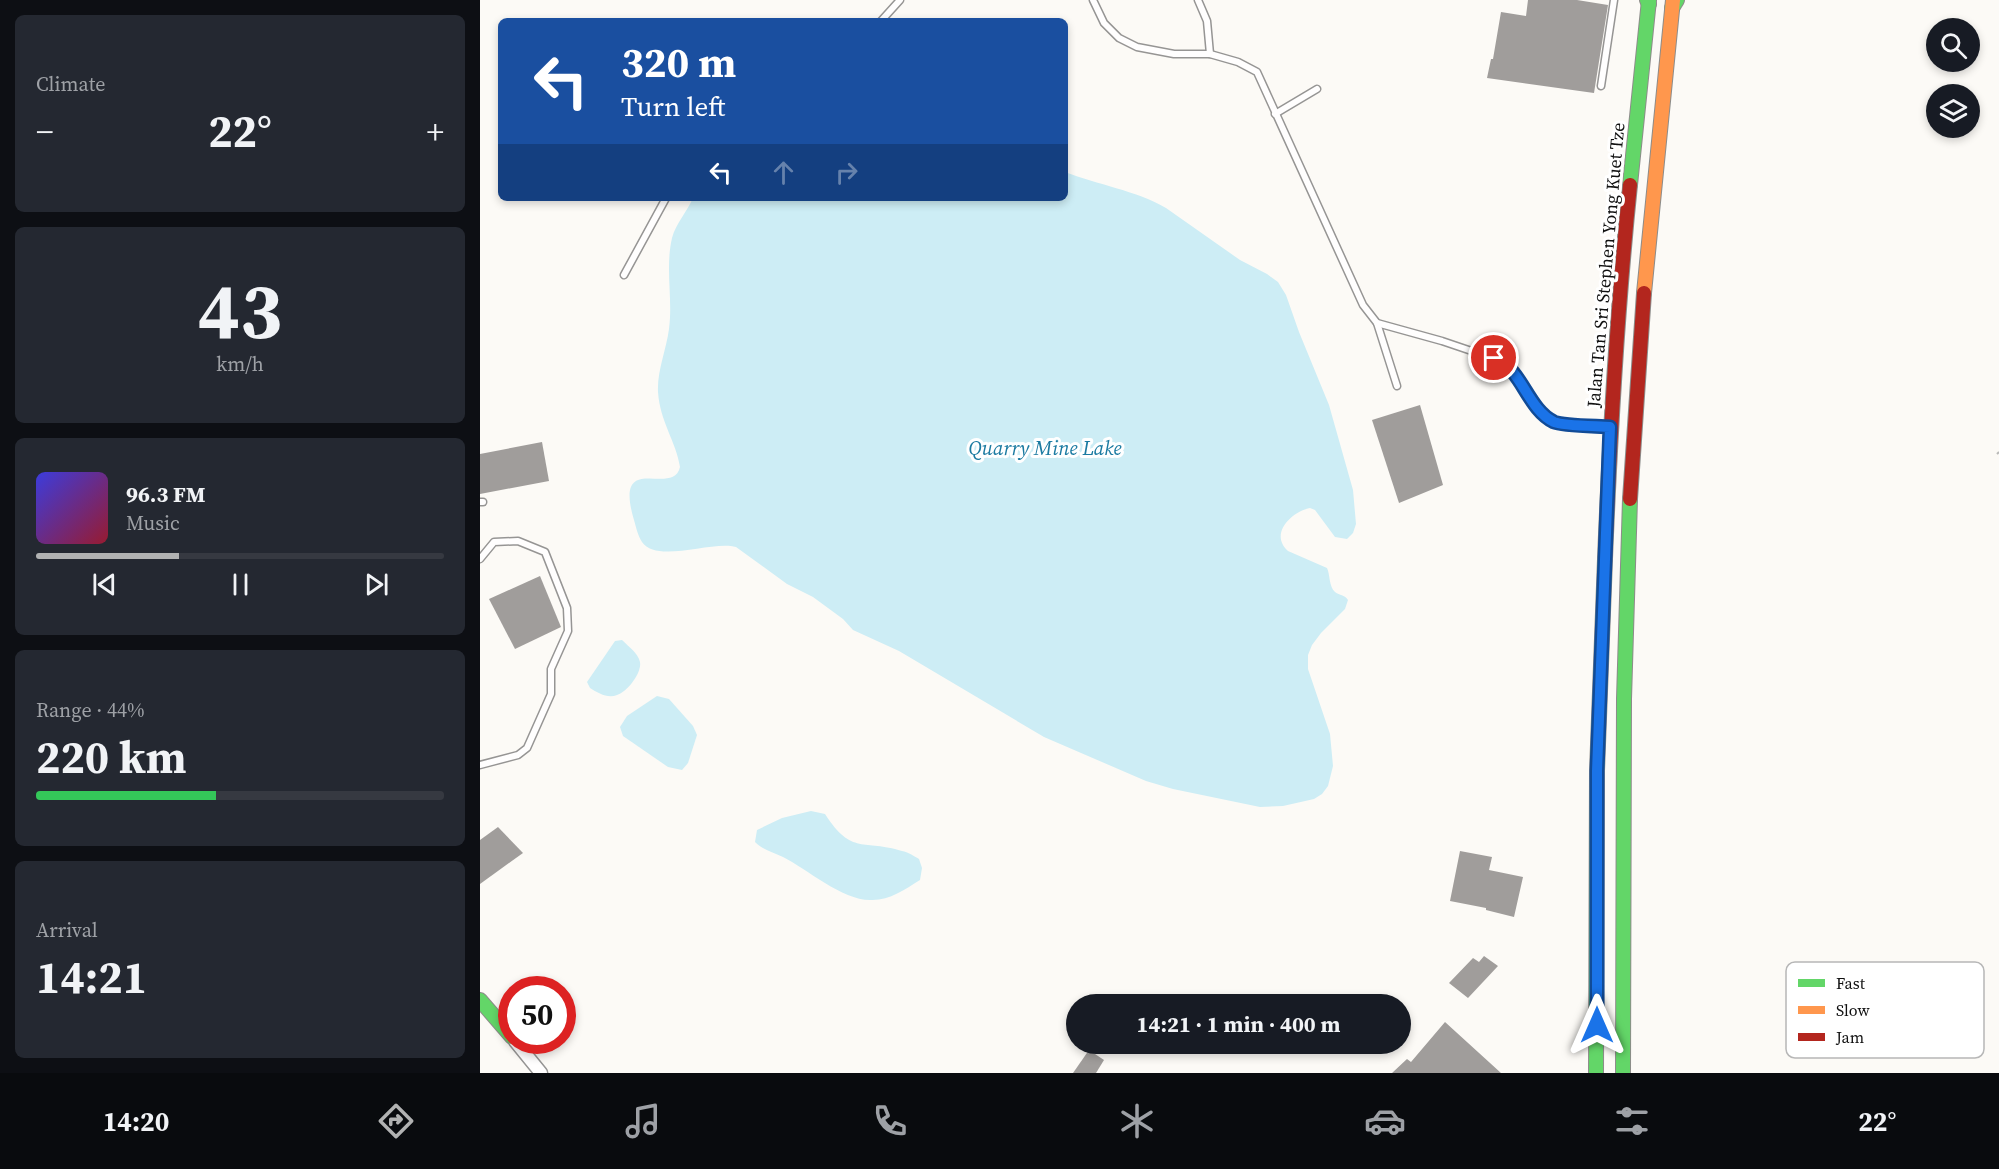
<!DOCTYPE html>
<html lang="en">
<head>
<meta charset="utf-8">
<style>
  body { margin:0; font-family:"Source Serif 4",serif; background:#242831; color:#f1f3f6; height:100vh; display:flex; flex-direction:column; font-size:22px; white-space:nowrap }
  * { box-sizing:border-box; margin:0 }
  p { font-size:20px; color:#9ea1a6 }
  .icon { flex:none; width:33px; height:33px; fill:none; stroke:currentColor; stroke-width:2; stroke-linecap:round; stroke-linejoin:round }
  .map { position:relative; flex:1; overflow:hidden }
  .sheet { display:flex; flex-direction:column; gap:15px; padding:15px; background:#0d0f14; width:480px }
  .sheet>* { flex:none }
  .hud { position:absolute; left:18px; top:18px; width:570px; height:183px; border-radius:9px; box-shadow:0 3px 9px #0003; background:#1a4fa0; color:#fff; overflow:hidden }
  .controls { position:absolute; left:1446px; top:18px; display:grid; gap:12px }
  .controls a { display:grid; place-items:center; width:54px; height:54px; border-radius:50%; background:#171b24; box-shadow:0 3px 9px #0003; font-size:30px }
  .speed { position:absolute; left:18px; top:976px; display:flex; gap:12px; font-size:30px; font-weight:700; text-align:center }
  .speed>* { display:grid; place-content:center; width:78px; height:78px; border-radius:50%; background:#171b24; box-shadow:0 3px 9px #0003; line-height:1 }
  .speed .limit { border:9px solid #d22; background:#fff; color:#111 }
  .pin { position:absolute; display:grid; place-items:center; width:51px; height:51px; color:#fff; margin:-26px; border:3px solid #fff; border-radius:50%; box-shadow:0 2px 6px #0007 }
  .me { position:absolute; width:66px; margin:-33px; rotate:0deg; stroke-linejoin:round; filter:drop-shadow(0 0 4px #0008) }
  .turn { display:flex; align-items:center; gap:21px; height:126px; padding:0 24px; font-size:27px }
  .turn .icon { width:78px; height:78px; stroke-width:2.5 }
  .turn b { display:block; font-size:42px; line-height:51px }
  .lanes { display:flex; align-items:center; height:57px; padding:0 24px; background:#0003; justify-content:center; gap:30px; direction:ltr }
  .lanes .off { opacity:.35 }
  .big { font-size:45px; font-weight:700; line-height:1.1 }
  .sheet .widget { flex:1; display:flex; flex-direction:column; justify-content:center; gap:9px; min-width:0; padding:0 21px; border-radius:9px; background:#242831 }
  .sheet .dial { align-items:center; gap:0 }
  .dial b { font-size:78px; line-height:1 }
  .song { display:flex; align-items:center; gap:18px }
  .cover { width:72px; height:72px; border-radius:9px; background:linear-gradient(135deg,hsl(240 70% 55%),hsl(350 70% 35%)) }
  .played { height:6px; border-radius:3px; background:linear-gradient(90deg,#b1b2b2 35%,#363941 35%) }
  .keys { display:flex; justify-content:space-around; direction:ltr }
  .heat { display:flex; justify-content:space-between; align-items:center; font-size:33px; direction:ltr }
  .charge { height:9px; border-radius:4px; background:linear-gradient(90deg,#34c759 44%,#363941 0) }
  .trip { position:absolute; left:586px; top:994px; width:345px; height:60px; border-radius:30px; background:#171b24; box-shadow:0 3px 9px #0003; font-weight:700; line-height:60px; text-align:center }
  .dock { display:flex; height:96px; justify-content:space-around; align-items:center; background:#090b0e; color:#9ea1a6 }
  .dock .icon { width:42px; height:42px }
  .dock .active { color:#b1b2b2 }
  .dock b { font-size:27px; color:#f1f3f6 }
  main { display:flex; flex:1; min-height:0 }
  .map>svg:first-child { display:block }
  .water { fill:#cdedf5 }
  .building { fill:#a09d9b }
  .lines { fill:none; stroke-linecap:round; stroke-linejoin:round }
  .lane-casing { stroke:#969594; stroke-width:9 }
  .street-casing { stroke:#969594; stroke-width:15 }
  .fast-casing { stroke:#8d8c8a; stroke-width:16 }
  .slow-casing { stroke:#8d8c8a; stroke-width:16 }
  .jam-casing { stroke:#8d8c8a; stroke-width:16 }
  .path { stroke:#b9b9b8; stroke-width:2; stroke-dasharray:6 3; stroke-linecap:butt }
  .lane { stroke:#fffefe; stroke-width:6 }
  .street { stroke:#fffefe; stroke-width:12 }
  .fast { stroke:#63d668; stroke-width:14 }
  .slow { stroke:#ff974d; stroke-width:14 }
  .jam { stroke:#b3261e; stroke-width:14 }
  .route-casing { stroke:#114b97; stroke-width:15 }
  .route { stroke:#1a73e8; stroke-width:10 }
  .labels { text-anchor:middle; stroke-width:6; stroke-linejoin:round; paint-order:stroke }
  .street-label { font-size:18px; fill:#101010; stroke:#fff }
  .water-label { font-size:20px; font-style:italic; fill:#1a7aa1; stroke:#fff }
  .key { fill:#fff; stroke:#b7b7b7; stroke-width:1.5 }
  .key-label { font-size:16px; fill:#101010 }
</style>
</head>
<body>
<main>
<section class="sheet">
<div class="widget"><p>Climate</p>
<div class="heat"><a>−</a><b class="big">22°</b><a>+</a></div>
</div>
<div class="widget dial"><b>43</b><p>km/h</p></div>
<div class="widget">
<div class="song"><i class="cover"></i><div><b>96.3 FM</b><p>Music</p></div></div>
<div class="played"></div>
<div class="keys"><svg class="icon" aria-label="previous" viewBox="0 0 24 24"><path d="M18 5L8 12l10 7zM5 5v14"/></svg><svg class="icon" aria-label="pause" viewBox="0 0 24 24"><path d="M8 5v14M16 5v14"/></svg><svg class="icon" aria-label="next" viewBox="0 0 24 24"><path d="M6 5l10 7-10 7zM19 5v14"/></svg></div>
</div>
<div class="widget"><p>Range · 44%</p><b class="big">220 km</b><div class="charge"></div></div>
<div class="widget"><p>Arrival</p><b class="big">14:21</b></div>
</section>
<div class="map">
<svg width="1519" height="1073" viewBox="0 0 1519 1073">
  <rect width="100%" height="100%" fill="#fcfaf6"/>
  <g class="water">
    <path d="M585 172C618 185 655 190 686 208L760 260 787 274 798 282 806 295 819 332 849 405 873 490 876 524 873 533 867 539 855 537 835 510 830 508C811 512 789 534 808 551L847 568C850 574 849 587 855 592 860 596 864 594 868 600L865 609 841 633 832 645 828 655V669L850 734 853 766 848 786 842 794 834 799 803 806 780 807 693 789 666 781 564 737 419 651 373 630 363 619 333 597 307 584 256 547C233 540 177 564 162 542 158 536 156 527 154 520 133 449 193 498 200 467 196 441 180 422 178 392 177 371 186 351 189 329 193 299 185 268 192 238 196 223 207 212 213 198H585Z"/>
    <path d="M142 640C149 647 158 653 160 662 162 673 147 692 137 695 128 699 118 693 110 688L107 682 135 641Z"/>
    <path d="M177 696 189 699 213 726 217 735 208 763 202 770 188 767 143 736 140 727 147 716Z"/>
    <path d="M331 811 345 814C372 856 384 839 422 851 428 852 434 856 439 859L442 868 440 880C424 890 409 901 390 900 362 900 327 869 303 857 292 852 283 850 275 842L277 830 302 818Z"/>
  </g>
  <g class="building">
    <path d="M1048 0H1097L1128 5 1114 93 1007 78 1011 59H1013L1021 12 1046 16Z"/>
    <path d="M940 405 963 485 919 503 892 420Z"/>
    <path d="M62 442 69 481 0 494V454Z"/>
    <path d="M60 576 81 627 35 649 9 599Z"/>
    <path d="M18 827 43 853 0 884V840Z"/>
    <path d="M980 851 1012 857 1009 870 1043 877 1034 917 1006 910V908L970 901Z"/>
    <path d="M1004 956 1018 966 988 998 969 983 993 958 999 962Z"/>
    <path d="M965 1022 1021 1073H912L927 1059 931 1062Z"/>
    <path d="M609 1050 624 1060 616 1073H593Z"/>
  </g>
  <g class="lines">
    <defs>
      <g id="lane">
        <path d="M613 0 624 23 639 38 657 47 694 54H730L758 62 777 72 883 305 897 323 962 341 1024 362 1061 411 1075 422 1129 427"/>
        <path d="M718 0 727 21 730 54"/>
        <path d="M401 21 420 0"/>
        <path d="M1121 86 1134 0"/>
        <path d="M795 114 837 89"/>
        <path d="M144 275 186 198"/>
        <path d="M897 323 917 386"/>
        <path d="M0 502H3"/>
        <path d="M0 559 14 542 38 541 65 552 87 608 88 631 71 669V694L47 748 38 755 0 765"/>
      </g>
      <path id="street" d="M35 1041 61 1073"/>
      <g id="fast">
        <path d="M1167 0 1169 4"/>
        <path d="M1192 8 1197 0"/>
        <path d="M1150 185 1169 0"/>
        <path d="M0 1000 32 1037"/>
        <path d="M1116 1073 1117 771 1125 559"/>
        <path d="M1143 1073 1144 699 1150 499"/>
      </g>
      <path id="slow" d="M1164 293 1193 0"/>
      <g id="jam">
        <path d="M1150 499 1164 293"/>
        <path d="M1125 559C1130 434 1137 310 1150 185"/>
      </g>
    </defs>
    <use href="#lane" class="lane-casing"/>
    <use href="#street" class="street-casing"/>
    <use href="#fast" class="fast-casing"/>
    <use href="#slow" class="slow-casing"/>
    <use href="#jam" class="jam-casing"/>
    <path class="path" d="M1517 454 1519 452"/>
    <use href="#lane" class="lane"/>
    <use href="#street" class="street"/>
    <use href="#fast" class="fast"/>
    <use href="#slow" class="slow"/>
    <use href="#jam" class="jam"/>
  </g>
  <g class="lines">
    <defs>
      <path id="route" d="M1014 358C1042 368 1047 409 1074 422 1083 426 1118 426 1130 427L1117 771V1025"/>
    </defs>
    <use href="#route" class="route-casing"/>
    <use href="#route" class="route"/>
  </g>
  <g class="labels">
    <g class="street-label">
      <text transform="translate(1126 265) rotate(-85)" y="6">Jalan Tan Sri Stephen Yong Kuet Tze</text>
    </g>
    <g class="water-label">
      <text x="565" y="455">Quarry Mine Lake</text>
    </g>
  </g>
  <rect x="1306" y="962" width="198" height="96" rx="9" class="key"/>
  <rect x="1318" y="979" width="27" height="8" fill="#63d668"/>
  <rect x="1318" y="1006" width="27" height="8" fill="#ff974d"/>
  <rect x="1318" y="1033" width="27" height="8" fill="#b3261e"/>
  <g class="key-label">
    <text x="1356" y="989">Fast</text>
    <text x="1356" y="1016">Slow</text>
    <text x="1356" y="1043">Jam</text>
  </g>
</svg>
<div class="controls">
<a><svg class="icon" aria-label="search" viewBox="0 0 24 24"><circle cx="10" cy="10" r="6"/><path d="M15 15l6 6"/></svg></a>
<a><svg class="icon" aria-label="layers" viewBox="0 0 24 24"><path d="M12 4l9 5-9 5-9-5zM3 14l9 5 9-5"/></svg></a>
</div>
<div class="speed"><div class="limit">50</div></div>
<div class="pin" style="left:1014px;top:358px;background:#d93025"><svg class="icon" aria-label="arrive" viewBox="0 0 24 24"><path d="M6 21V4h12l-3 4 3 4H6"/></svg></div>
<svg class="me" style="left:1117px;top:1025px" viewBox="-20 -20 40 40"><path d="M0-17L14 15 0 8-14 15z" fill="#1a73e8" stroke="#fff" stroke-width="4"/></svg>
<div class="trip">14:21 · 1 min · 400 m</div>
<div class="hud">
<div class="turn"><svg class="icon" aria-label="left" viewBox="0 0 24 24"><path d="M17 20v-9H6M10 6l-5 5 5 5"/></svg><div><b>320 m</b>Turn left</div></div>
<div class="lanes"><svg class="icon" aria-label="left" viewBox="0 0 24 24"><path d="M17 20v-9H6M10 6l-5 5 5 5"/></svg><svg class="icon off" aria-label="ahead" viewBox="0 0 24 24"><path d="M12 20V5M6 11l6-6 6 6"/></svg><svg class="icon off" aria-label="right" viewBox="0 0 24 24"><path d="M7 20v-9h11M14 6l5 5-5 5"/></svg></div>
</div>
</div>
</main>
<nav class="dock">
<b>14:20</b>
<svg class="icon active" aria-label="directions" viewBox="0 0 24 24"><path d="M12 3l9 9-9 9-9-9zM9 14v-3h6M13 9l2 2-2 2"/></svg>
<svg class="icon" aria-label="music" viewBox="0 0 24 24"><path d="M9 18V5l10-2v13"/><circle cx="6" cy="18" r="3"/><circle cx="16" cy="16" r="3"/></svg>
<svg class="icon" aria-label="phone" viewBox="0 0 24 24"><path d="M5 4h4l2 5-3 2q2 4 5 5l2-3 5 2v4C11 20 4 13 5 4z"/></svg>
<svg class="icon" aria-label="climate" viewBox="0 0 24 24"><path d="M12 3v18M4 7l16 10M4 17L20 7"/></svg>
<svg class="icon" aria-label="car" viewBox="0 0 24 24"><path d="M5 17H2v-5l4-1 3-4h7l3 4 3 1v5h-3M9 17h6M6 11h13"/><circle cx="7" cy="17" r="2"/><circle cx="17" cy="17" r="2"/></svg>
<svg class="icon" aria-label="filters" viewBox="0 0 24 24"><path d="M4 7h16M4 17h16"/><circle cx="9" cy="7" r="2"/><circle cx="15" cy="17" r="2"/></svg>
<b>22°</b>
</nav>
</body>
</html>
